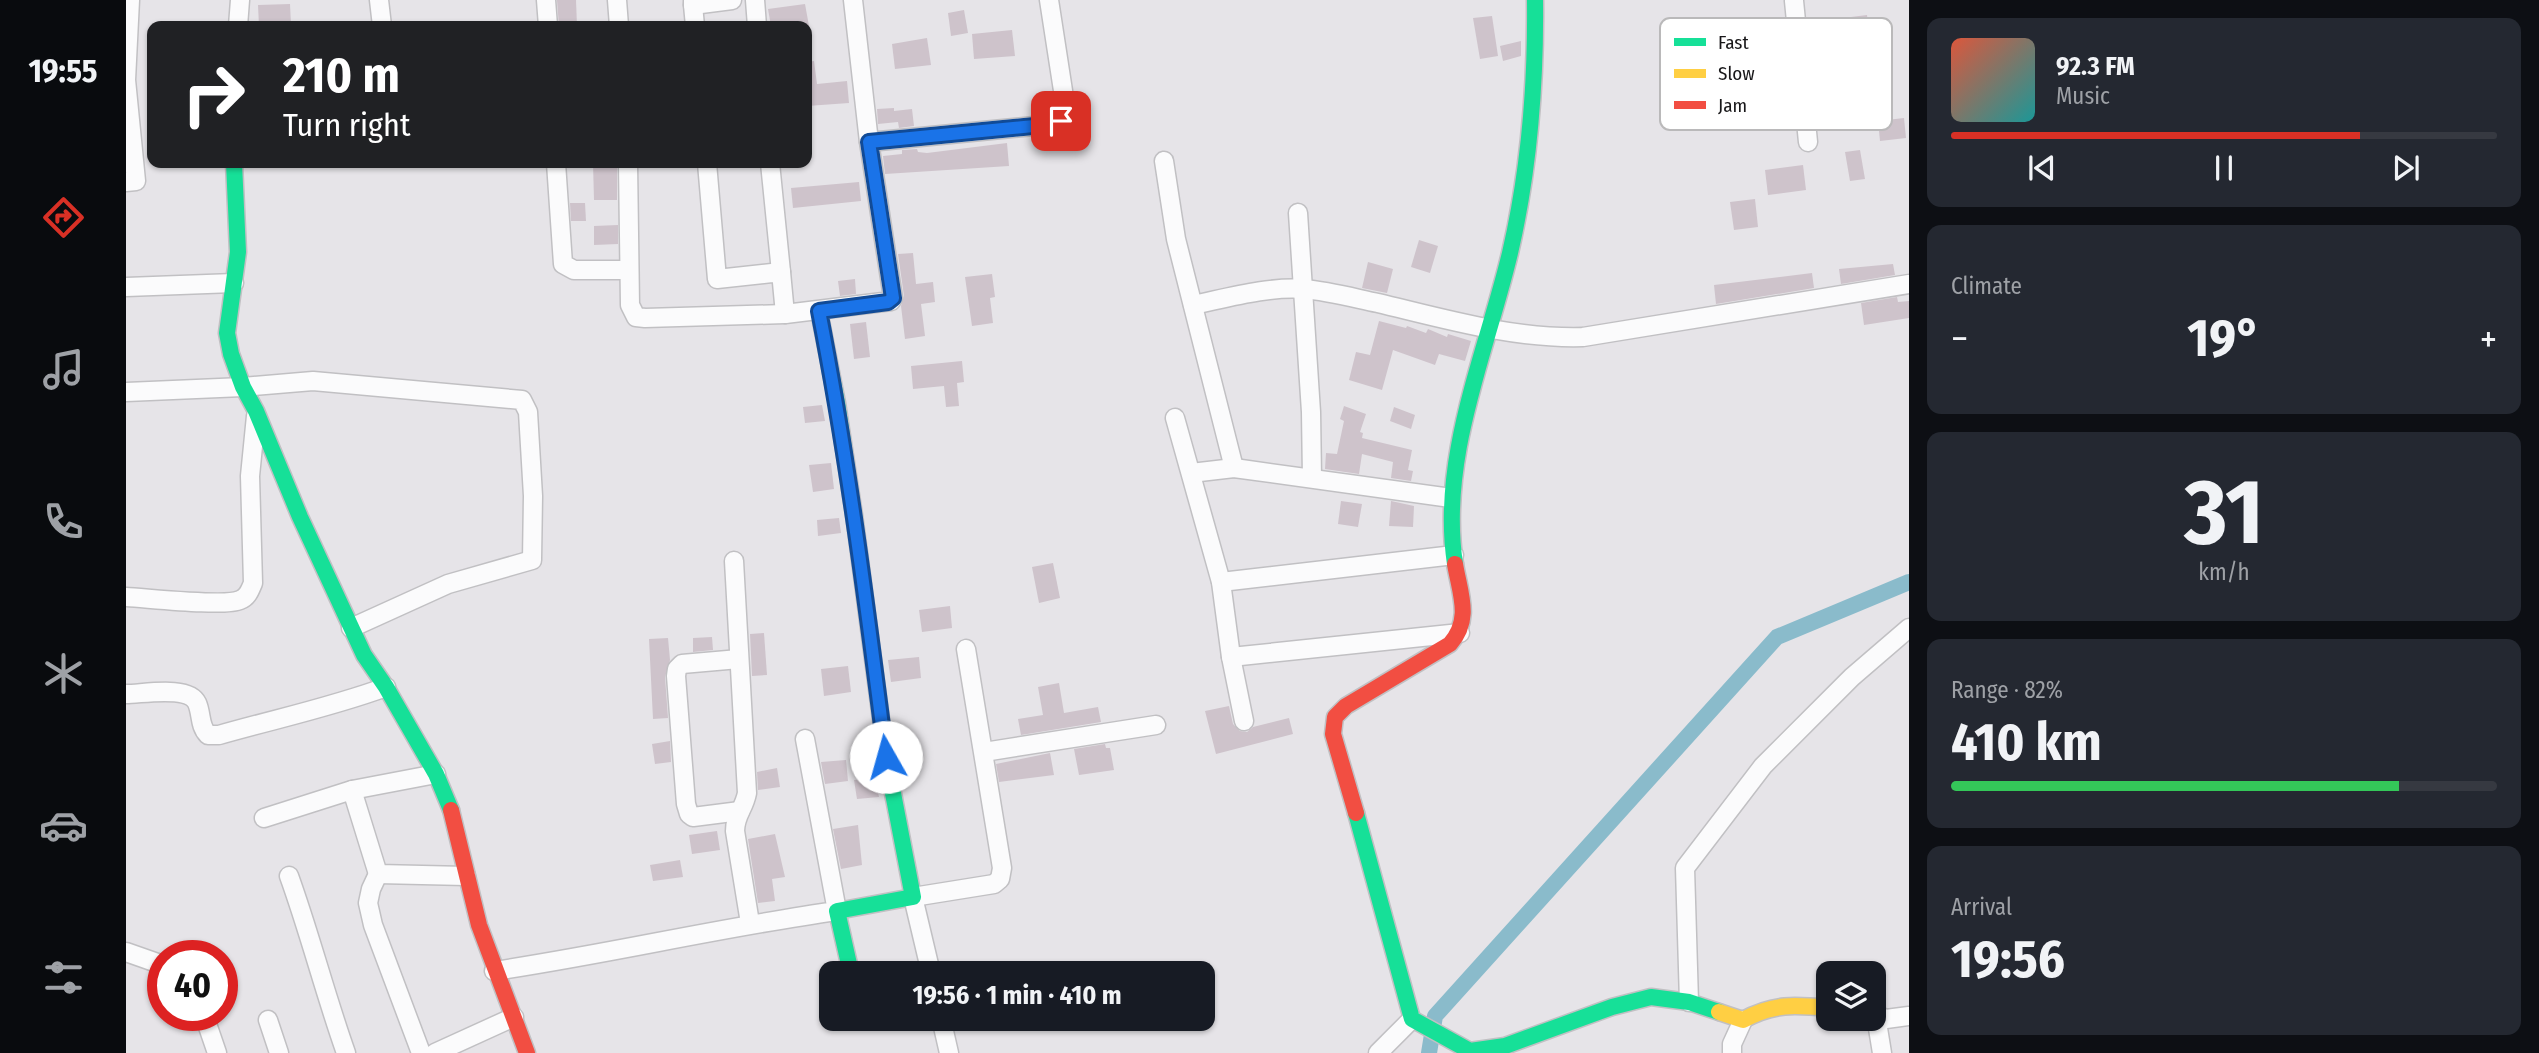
<!DOCTYPE html>
<html lang="en">
<head>
<meta charset="utf-8">
<style>
  body { margin:0; font-family:"Fira Sans Condensed",sans-serif; background:#242831; color:#f1f3f6; height:100vh; display:flex; flex-direction:column; font-size:26px; white-space:nowrap }
  * { box-sizing:border-box; margin:0 }
  p { font-size:23px; color:#9ea1a6 }
  .icon { flex:none; width:38px; height:38px; fill:none; stroke:currentColor; stroke-width:2; stroke-linecap:round; stroke-linejoin:round }
  .map { position:relative; flex:1; overflow:hidden }
  .side { display:flex; flex-direction:column; gap:18px; padding:18px; background:#0d0f14; width:630px }
  .side>* { flex:none }
  .hud { position:absolute; left:21px; top:21px; width:665px; height:147px; border-radius:14px; box-shadow:0 2px 5px #0004; background:#202124; color:#fff; overflow:hidden }
  .controls { position:absolute; left:1690px; top:961px; display:grid; gap:14px }
  .controls a { display:grid; place-items:center; width:70px; height:70px; border-radius:14px; background:#171b24; box-shadow:0 2px 5px #0004; font-size:35px }
  .speed { position:absolute; left:21px; top:940px; display:flex; gap:14px; font-size:35px; font-weight:700; text-align:center }
  .speed>* { display:grid; place-content:center; width:91px; height:91px; border-radius:50%; background:#171b24; box-shadow:0 2px 5px #0004; line-height:1 }
  .speed .limit { border:10px solid #d22; background:#fff; color:#111 }
  .pin { position:absolute; display:grid; place-items:center; width:60px; height:60px; color:#fff; margin:-30px; border-radius:14px; box-shadow:0 4px 10px #0006 }
  .me { position:absolute; width:77px; margin:-38px; rotate:353deg; stroke-linejoin:round; filter:drop-shadow(0 0 5px #0008) }
  .turn { display:flex; align-items:center; gap:24px; height:147px; padding:0 21px; font-size:32px }
  .turn .icon { width:91px; height:91px; stroke-width:2.5 }
  .turn b { display:block; font-size:49px; line-height:60px }
  .big { font-size:52px; font-weight:700; line-height:1.1 }
  .side .tile { flex:1; display:flex; flex-direction:column; justify-content:center; gap:10px; min-width:0; padding:0 24px; border-radius:14px; background:#242831 }
  .side .dial { align-items:center; gap:0 }
  .dial b { font-size:91px; line-height:1 }
  .song { display:flex; align-items:center; gap:21px }
  .cover { width:84px; height:84px; border-radius:10px; background:linear-gradient(135deg,hsl(10 70% 55%),hsl(180 70% 35%)) }
  .played { height:7px; border-radius:4px; background:linear-gradient(90deg,#d93025 75%,#363941 75%) }
  .keys { display:flex; justify-content:space-around; direction:ltr }
  .heat { display:flex; justify-content:space-between; align-items:center; font-size:38px; direction:ltr }
  .charge { height:10px; border-radius:5px; background:linear-gradient(90deg,#34c759 82%,#363941 0) }
  .trip { position:absolute; left:693px; top:961px; width:396px; height:70px; border-radius:14px; background:#171b24; box-shadow:0 2px 5px #0004; font-weight:700; line-height:70px; text-align:center }
  main { display:flex; flex:1; min-height:0 }
  .dock { display:flex; flex-direction:column; width:126px; justify-content:space-around; align-items:center; background:#090b0e; color:#9ea1a6 }
  .dock .icon { width:49px; height:49px }
  .dock .active { color:#d93025 }
  .dock b { font-size:32px; color:#f1f3f6 }
  .map>svg:first-child { display:block }
  .lines { fill:none; stroke-linecap:round; stroke-linejoin:round }
  .canal { stroke:#8abbcb; stroke-width:16 }
  .building { fill:#cec3cb }
  .street-casing { stroke:#c1c0c3; stroke-width:21 }
  .fast-casing { stroke:#c1c0c3; stroke-width:19 }
  .slow-casing { stroke:#c1c0c3; stroke-width:19 }
  .jam-casing { stroke:#c1c0c3; stroke-width:19 }
  .street { stroke:#fbfbfc; stroke-width:18 }
  .fast { stroke:#16e098; stroke-width:16 }
  .slow { stroke:#ffcf43; stroke-width:16 }
  .jam { stroke:#f24e42; stroke-width:16 }
  .route-casing { stroke:#114b97; stroke-width:18 }
  .route { stroke:#1a73e8; stroke-width:12 }
  .key { fill:#fff; stroke:#bab9ba; stroke-width:2 }
  .key-label { font-size:19px; fill:#181719 }
</style>
</head>
<body>
<main>
<nav class="dock">
<b>19:55</b>
<svg class="icon active" aria-label="directions" viewBox="0 0 24 24"><path d="M12 3l9 9-9 9-9-9zM9 14v-3h6M13 9l2 2-2 2"/></svg>
<svg class="icon" aria-label="music" viewBox="0 0 24 24"><path d="M9 18V5l10-2v13"/><circle cx="6" cy="18" r="3"/><circle cx="16" cy="16" r="3"/></svg>
<svg class="icon" aria-label="phone" viewBox="0 0 24 24"><path d="M5 4h4l2 5-3 2q2 4 5 5l2-3 5 2v4C11 20 4 13 5 4z"/></svg>
<svg class="icon" aria-label="climate" viewBox="0 0 24 24"><path d="M12 3v18M4 7l16 10M4 17L20 7"/></svg>
<svg class="icon" aria-label="car" viewBox="0 0 24 24"><path d="M5 17H2v-5l4-1 3-4h7l3 4 3 1v5h-3M9 17h6M6 11h13"/><circle cx="7" cy="17" r="2"/><circle cx="17" cy="17" r="2"/></svg>
<svg class="icon" aria-label="filters" viewBox="0 0 24 24"><path d="M4 7h16M4 17h16"/><circle cx="9" cy="7" r="2"/><circle cx="15" cy="17" r="2"/></svg>
</nav>
<div class="map">
<svg width="1783" height="1053" viewBox="0 0 1783 1053">
  <rect width="100%" height="100%" fill="#e6e4e8"/>
  <g class="lines">
    <path class="canal" d="M1303 1053 1309 1016 1651 637 1783 582"/>
  </g>
  <g class="building">
    <path d="M431 0H450L451 26H433Z"/>
    <path d="M164 4 165 25 133 26 132 5Z"/>
    <path d="M679 4 683 26H645L642 9Z"/>
    <path d="M838 10 842 33 825 36 822 13Z"/>
    <path d="M1741 15 1748 77 1723 80 1720 56 1688 60 1686 41 1719 37 1717 18Z"/>
    <path d="M1366 16 1372 56 1354 59 1347 18Z"/>
    <path d="M886 30 889 56 848 59 846 34Z"/>
    <path d="M801 38 805 65 769 69 766 44Z"/>
    <path d="M1395 41V56L1377 61 1374 46Z"/>
    <path d="M688 61 691 84 721 81 723 103 681 106V62Z"/>
    <path d="M768 108V111L786 109 788 126 773 128 772 122 752 124 751 109Z"/>
    <path d="M1778 118 1780 138 1754 141 1752 121Z"/>
    <path d="M881 143 883 166 759 174 757 156 776 154V150L791 149 792 152 801 153Z"/>
    <path d="M1734 150 1739 179 1724 181 1719 152Z"/>
    <path d="M467 163H491V200H468Z"/>
    <path d="M1677 165 1680 190 1642 195 1639 170Z"/>
    <path d="M733 182 735 201 667 208 665 188Z"/>
    <path d="M1629 199 1632 227 1608 230 1604 202Z"/>
    <path d="M444 203H459L460 221H445Z"/>
    <path d="M492 225V244L468 245V226Z"/>
    <path d="M1293 240 1312 246 1304 273 1285 267Z"/>
    <path d="M787 253 790 284 807 282 809 302 795 304 799 336 779 339 775 306 778 296 772 254Z"/>
    <path d="M1242 262 1267 269 1261 293 1236 288Z"/>
    <path d="M1767 264 1769 275 1715 284 1713 269Z"/>
    <path d="M1686 273 1688 288 1590 304 1588 285Z"/>
    <path d="M866 274 869 297 864 298 867 323 846 326 839 277Z"/>
    <path d="M729 279 730 294 714 296 712 281Z"/>
    <path d="M1771 297 1772 302 1783 301V318L1738 325 1735 303Z"/>
    <path d="M1253 321 1280 328 1281 326 1300 333 1302 329 1321 337 1322 334 1345 341 1339 361 1313 354 1309 365 1267 350 1256 390 1223 380 1230 352 1244 355Z"/>
    <path d="M740 322 744 357 728 359 724 324Z"/>
    <path d="M836 361 838 382 831 383 833 406 820 407 818 386 787 389 785 366Z"/>
    <path d="M696 405 699 421 679 423 677 407Z"/>
    <path d="M1218 406 1240 414 1234 432 1237 433 1236 438 1286 450 1282 470 1287 471 1285 481 1265 478 1267 462 1236 454 1233 474 1199 469 1200 453 1211 454 1218 421 1214 419Z"/>
    <path d="M1268 407 1289 415 1285 429 1264 421Z"/>
    <path d="M705 463 708 489 687 492 683 465Z"/>
    <path d="M1215 501 1236 504 1232 527 1212 524Z"/>
    <path d="M1265 501 1288 506 1287 527 1263 526Z"/>
    <path d="M713 518 715 533 692 536 691 520Z"/>
    <path d="M927 563 934 598 913 603 906 567Z"/>
    <path d="M824 606 826 628 796 632 793 610Z"/>
    <path d="M638 633 641 675 626 676 624 634Z"/>
    <path d="M586 637 587 650 567 652V638Z"/>
    <path d="M542 638 544 660 539 677 542 718 527 719 523 639Z"/>
    <path d="M793 657 795 678 765 682 762 660Z"/>
    <path d="M722 666 725 692 698 696 695 669Z"/>
    <path d="M933 683 938 713 972 707 975 722 895 735 892 719 917 715 912 687Z"/>
    <path d="M1103 706 1107 724 1114 731 1121 732 1127 727 1163 718 1167 734 1090 754 1079 711Z"/>
    <path d="M544 741 545 762 529 764 526 744Z"/>
    <path d="M979 744 980 748H984L988 770 953 775 948 749Z"/>
    <path d="M924 753 928 775 873 782 870 764Z"/>
    <path d="M720 760 722 781 699 784 695 762Z"/>
    <path d="M651 768 654 787 632 790 631 772Z"/>
    <path d="M749 778 753 797 731 799 728 780Z"/>
    <path d="M732 825 736 865 715 869 707 829Z"/>
    <path d="M591 831 594 850 566 854 563 835Z"/>
    <path d="M649 834 659 877 646 879 649 901 632 903 622 839Z"/>
    <path d="M554 860 557 877 527 881 524 865Z"/>
  </g>
  <g class="lines">
    <defs>
      <g id="street">
        <path d="M253 0 256 26"/>
        <path d="M420 0 422 26"/>
        <path d="M491 0 493 26"/>
        <path d="M567 0V5L606 0"/>
        <path d="M629 0 631 26"/>
        <path d="M1668 1 1682 142"/>
        <path d="M567 5 569 26"/>
        <path d="M112 26 114 0"/>
        <path d="M743 142 928 124 935 121 940 110 923 0"/>
        <path d="M1038 161 1050 239 1108 468"/>
        <path d="M430 163 437 264 448 270H503"/>
        <path d="M502 163 504 305 510 317 519 318 659 314 765 301 767 298 743 142 727 0"/>
        <path d="M581 163 591 279 655 272 659 314"/>
        <path d="M644 163 655 272"/>
        <path d="M0 182 10 181 0 80 4 0"/>
        <path d="M1172 213 1185 412 1186 478"/>
        <path d="M0 287 108 283"/>
        <path d="M1067 305C1101 298 1143 286 1178 289 1202 291 1228 298 1252 303 1319 319 1387 339 1457 337L1783 284"/>
        <path d="M0 392 117 387 187 381 396 400 402 412 407 496 406 560 322 584 225 628"/>
        <path d="M1049 418 1095 582 1105 657 1118 721"/>
        <path d="M1065 473 1108 468 1325 498"/>
        <path d="M608 561 621 793C618 809 609 815 609 831L624 923"/>
        <path d="M1095 582 1328 555"/>
        <path d="M0 597C21 598 99 607 114 600 122 597 124 590 127 583L124 476 130 416"/>
        <path d="M1105 657 1334 633"/>
        <path d="M613 659 556 664 551 669 550 676 560 804 563 814 567 817 614 811"/>
        <path d="M0 694C17 694 63 685 71 703 76 714 73 726 82 735H93C149 719 206 707 260 687"/>
        <path d="M858 752 1030 725"/>
        <path d="M226 790 252 874 340 876"/>
        <path d="M138 818 226 790 310 774"/>
        <path d="M252 874 245 889 242 903 247 925 295 1053"/>
        <path d="M163 876C184 934 199 994 220 1053"/>
        <path d="M0 952 37 965"/>
        <path d="M368 971C483 954 596 927 711 911L679 739"/>
        <path d="M805 973 787 897 868 884 874 879 876 868 840 649"/>
        <path d="M1563 1002 1559 868 1637 766 1726 677 1783 628"/>
        <path d="M1748 1014 1760 1019 1783 1016"/>
        <path d="M78 1015 91 1053"/>
        <path d="M1750 1016 1756 1053"/>
        <path d="M815 1018 823 1053"/>
        <path d="M142 1020 153 1053"/>
        <path d="M309 1053 388 1017"/>
        <path d="M1252 1053 1286 1019"/>
        <path d="M1606 1053V1044L1617 1020"/>
      </g>
      <g id="fast">
        <path d="M108 163 112 252 101 333 105 354 117 387 130 411 174 517 238 655 260 687 310 774 325 810"/>
        <path d="M693 311 711 403 728 515 760 757 787 897 711 911 725 973"/>
        <path d="M1329 564C1313 458 1360 354 1384 253 1403 171 1410 84 1409 0"/>
        <path d="M1230 813 1286 1019 1344 1051 1379 1046 1486 1007 1525 997 1563 1002 1593 1012"/>
      </g>
      <path id="slow" d="M1593 1012 1617 1020C1648 1003 1669 1005 1703 1008"/>
      <g id="jam">
        <path d="M325 810 353 925 401 1053"/>
        <path d="M1230 813 1207 734 1209 717 1220 706 1324 644C1346 619 1334 594 1329 564"/>
      </g>
    </defs>
    <use href="#street" class="street-casing"/>
    <use href="#fast" class="fast-casing"/>
    <use href="#slow" class="slow-casing"/>
    <use href="#jam" class="jam-casing"/>
    <use href="#street" class="street"/>
    <use href="#fast" class="fast"/>
    <use href="#slow" class="slow"/>
    <use href="#jam" class="jam"/>
  </g>
  <g class="lines">
    <defs>
      <path id="route" d="M760 757C741 608 722 459 693 311L762 302 767 298 743 142 928 124 935 121"/>
    </defs>
    <use href="#route" class="route-casing"/>
    <use href="#route" class="route"/>
  </g>
  <rect x="1534" y="18" width="232" height="112" rx="10" class="key"/>
  <rect x="1548" y="38" width="32" height="8" fill="#16e098"/>
  <rect x="1548" y="69" width="32" height="9" fill="#ffcf43"/>
  <rect x="1548" y="101" width="32" height="8" fill="#f24e42"/>
  <g class="key-label">
    <text x="1592" y="49">Fast</text>
    <text x="1592" y="80">Slow</text>
    <text x="1592" y="112">Jam</text>
  </g>
</svg>
<div class="controls">
<a><svg class="icon" aria-label="layers" viewBox="0 0 24 24"><path d="M12 4l9 5-9 5-9-5zM3 14l9 5 9-5"/></svg></a>
</div>
<div class="speed"><div class="limit">40</div></div>
<div class="pin" style="left:935px;top:121px;background:#d93025"><svg class="icon" aria-label="arrive" viewBox="0 0 24 24"><path d="M6 21V4h12l-3 4 3 4H6"/></svg></div>
<svg class="me" style="left:760px;top:757px" viewBox="-20 -20 40 40"><circle r="19" fill="#fff"/><path d="M0-13L10 11 0 6-10 11z" fill="#1a73e8"/></svg>
<div class="trip">19:56 · 1 min · 410 m</div>
<div class="hud">
<div class="turn"><svg class="icon" aria-label="right" viewBox="0 0 24 24"><path d="M7 20v-9h11M14 6l5 5-5 5"/></svg><div><b>210 m</b>Turn right</div></div>
</div>
</div>
<section class="side">
<div class="tile">
<div class="song"><i class="cover"></i><div><b>92.3 FM</b><p>Music</p></div></div>
<div class="played"></div>
<div class="keys"><svg class="icon" aria-label="previous" viewBox="0 0 24 24"><path d="M18 5L8 12l10 7zM5 5v14"/></svg><svg class="icon" aria-label="pause" viewBox="0 0 24 24"><path d="M8 5v14M16 5v14"/></svg><svg class="icon" aria-label="next" viewBox="0 0 24 24"><path d="M6 5l10 7-10 7zM19 5v14"/></svg></div>
</div>
<div class="tile"><p>Climate</p>
<div class="heat"><a>−</a><b class="big">19°</b><a>+</a></div>
</div>
<div class="tile dial"><b>31</b><p>km/h</p></div>
<div class="tile"><p>Range · 82%</p><b class="big">410 km</b><div class="charge"></div></div>
<div class="tile"><p>Arrival</p><b class="big">19:56</b></div>
</section>
</main>
</body>
</html>
